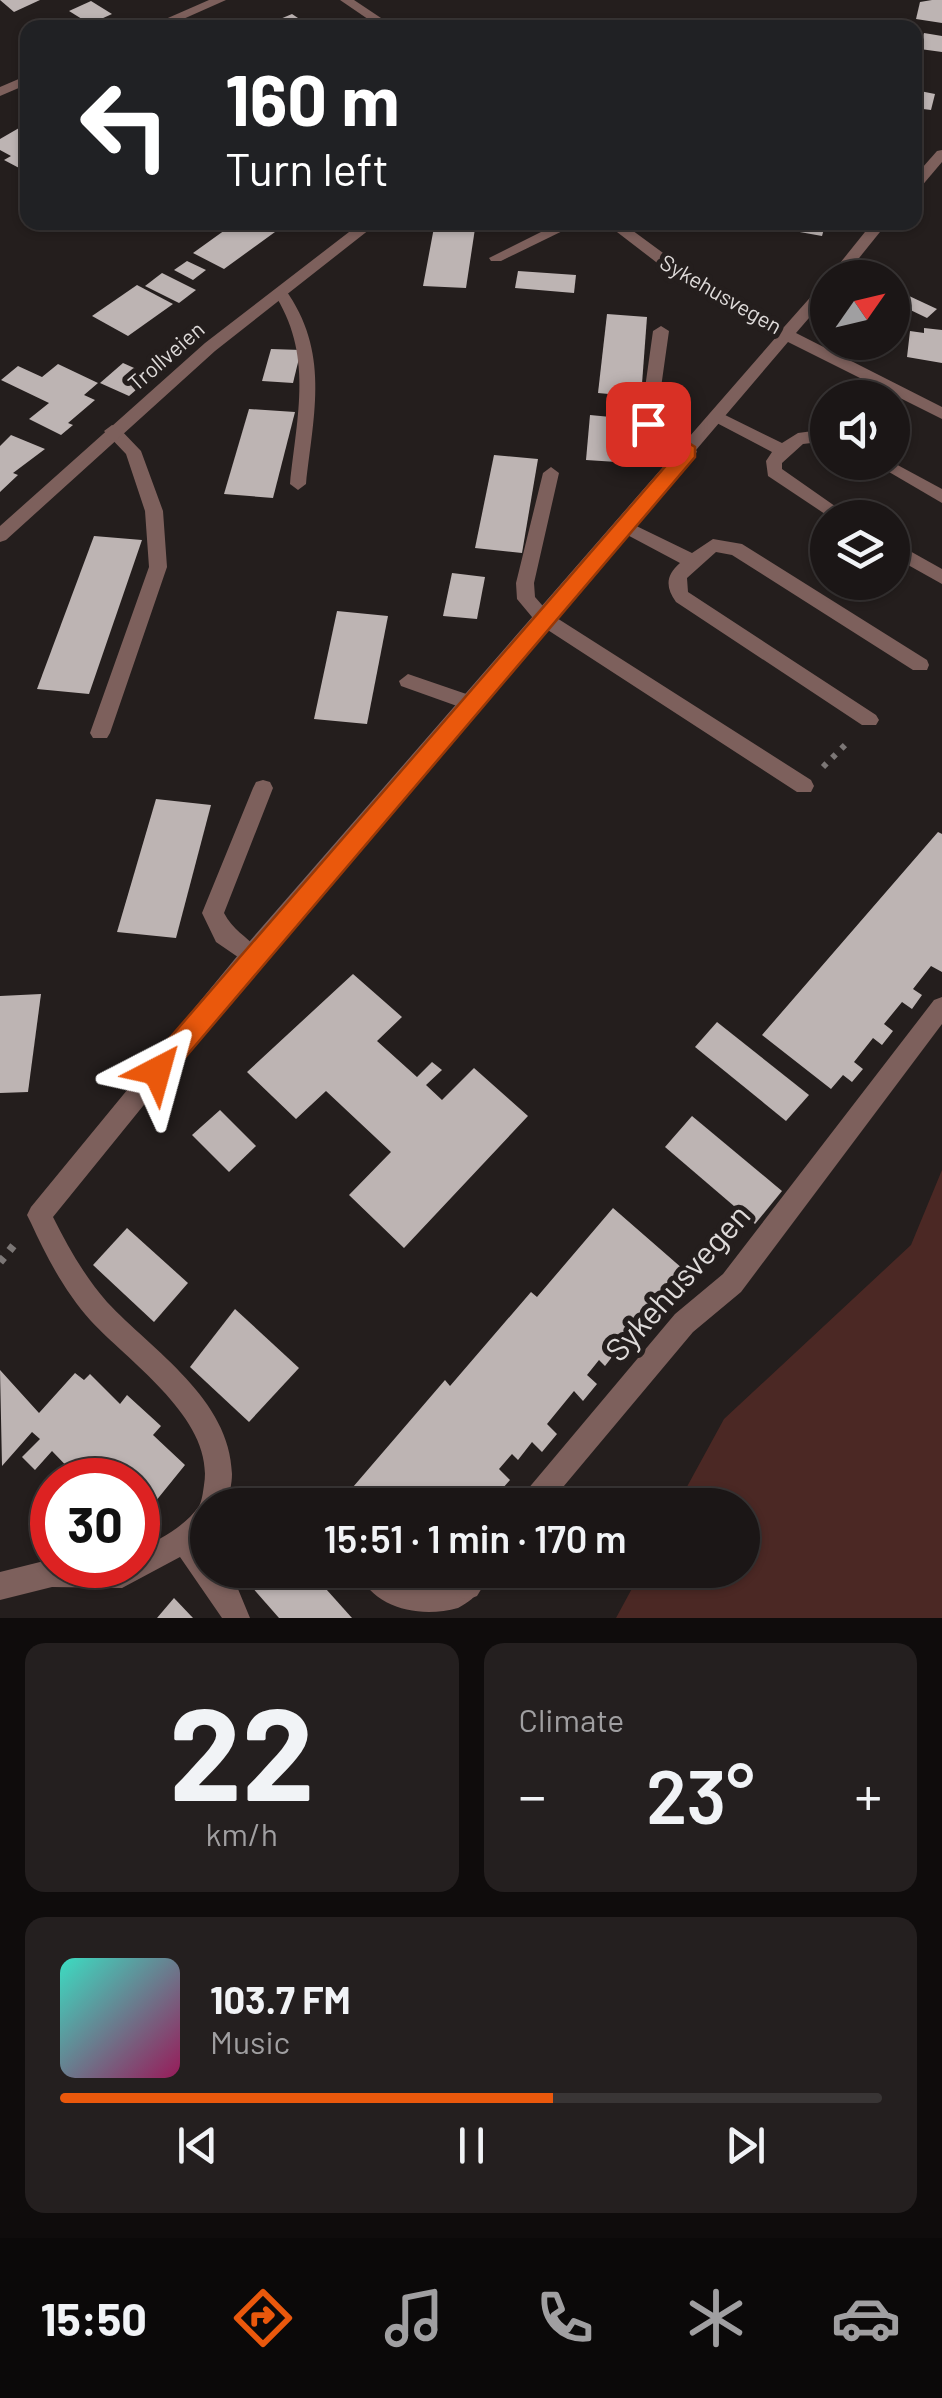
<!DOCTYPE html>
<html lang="en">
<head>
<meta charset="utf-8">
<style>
  body { margin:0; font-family:Barlow,sans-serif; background:#241f1f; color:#f1f3f6; height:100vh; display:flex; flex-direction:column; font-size:38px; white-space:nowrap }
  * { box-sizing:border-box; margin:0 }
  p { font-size:32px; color:#a09fa1 }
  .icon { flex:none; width:55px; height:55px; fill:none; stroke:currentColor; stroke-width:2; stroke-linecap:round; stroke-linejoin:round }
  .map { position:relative; height:1618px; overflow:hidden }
  .side { display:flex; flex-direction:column; gap:25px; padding:25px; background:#0f0c0c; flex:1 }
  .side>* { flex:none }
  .banner { position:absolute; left:20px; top:20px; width:902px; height:210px; border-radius:20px; box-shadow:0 2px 8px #0004,0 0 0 2px #393535; background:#202124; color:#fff; overflow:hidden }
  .needle { width:65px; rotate:56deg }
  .fabs { position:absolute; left:810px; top:260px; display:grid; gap:20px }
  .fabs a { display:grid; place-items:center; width:100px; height:100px; border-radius:50%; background:#1b1616; box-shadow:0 2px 8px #0004,0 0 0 2px #393535; font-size:50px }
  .speed { position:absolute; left:30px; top:1458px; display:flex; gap:20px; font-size:50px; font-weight:700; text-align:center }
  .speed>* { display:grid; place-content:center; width:130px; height:130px; border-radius:50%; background:#1b1616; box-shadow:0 2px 8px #0004,0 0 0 2px #393535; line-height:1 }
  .speed .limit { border:15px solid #d22; background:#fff; color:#111 }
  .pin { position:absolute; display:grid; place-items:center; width:85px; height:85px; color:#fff; margin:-42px; border-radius:20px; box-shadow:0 5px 15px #0006 }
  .me { position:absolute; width:110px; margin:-55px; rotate:39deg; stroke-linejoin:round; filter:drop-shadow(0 0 8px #0008) }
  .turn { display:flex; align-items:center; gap:35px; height:210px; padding:0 40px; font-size:45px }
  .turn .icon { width:130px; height:130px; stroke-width:2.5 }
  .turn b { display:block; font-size:70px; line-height:85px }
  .big { font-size:75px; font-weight:600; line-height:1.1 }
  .side .widget { flex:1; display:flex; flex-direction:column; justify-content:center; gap:15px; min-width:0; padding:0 35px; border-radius:20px; background:#241f1f }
  .side .dial { align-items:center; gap:0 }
  .dial b { font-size:130px; line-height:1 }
  .song { display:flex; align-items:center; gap:30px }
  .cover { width:120px; height:120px; border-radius:15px; background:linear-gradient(135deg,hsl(170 70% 55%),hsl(330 70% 35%)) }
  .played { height:10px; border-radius:5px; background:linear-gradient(90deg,#ea580c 60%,#393535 60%) }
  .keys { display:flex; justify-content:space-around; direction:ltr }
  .heat { display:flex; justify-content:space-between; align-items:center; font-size:55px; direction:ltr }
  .side .tiles { flex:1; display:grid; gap:25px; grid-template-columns:1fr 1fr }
  .widget:last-child { grid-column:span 2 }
  .trip { position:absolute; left:190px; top:1488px; width:570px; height:100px; border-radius:50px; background:#1b1616; box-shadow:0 2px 8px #0004,0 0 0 2px #393535; font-weight:600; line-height:100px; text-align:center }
  .menu { display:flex; height:160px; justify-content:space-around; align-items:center; background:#0b0909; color:#a09fa1 }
  .menu .icon { width:70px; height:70px }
  .menu .on { color:#ea580c }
  .menu b { font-size:45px; color:#f1f3f6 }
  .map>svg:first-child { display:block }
  .green { fill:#4b2824 }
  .building { fill:#bdb4b3 }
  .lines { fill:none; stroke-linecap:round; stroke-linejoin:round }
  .path-far1 { stroke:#7b7675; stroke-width:6; stroke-dasharray:5 8; stroke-linecap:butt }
  .path { stroke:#7b7675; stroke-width:8; stroke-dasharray:6 9; stroke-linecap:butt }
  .lane { fill:#7d605c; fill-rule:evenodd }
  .street { fill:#7d605c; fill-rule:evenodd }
  .route { fill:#ea580c; stroke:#983908; stroke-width:2.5 }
  .labels { text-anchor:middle; stroke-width:10; stroke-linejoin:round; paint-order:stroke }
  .far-street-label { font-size:22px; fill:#dedad9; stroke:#241e1d }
  .near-street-label { font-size:32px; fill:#dedad9; stroke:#241e1d }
</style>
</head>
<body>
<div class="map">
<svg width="942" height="1618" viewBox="0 0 942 1618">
  <rect width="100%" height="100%" fill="#241e1d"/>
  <path class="green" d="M942 1170V1618H616L642 1570H742V1505H677L724 1419 911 1245Z"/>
  <g class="building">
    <path d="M0 0H40L14 12Z"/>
    <path d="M932 0H942V23L916 19 920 2Z"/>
    <path d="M91 1 112 14 90 24 69 11Z"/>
    <path d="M292 14 313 28H261V27Z"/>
    <path d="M924 33 942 36V52L920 49Z"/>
    <path d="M915 90 935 94 931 110 915 108Z"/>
    <path d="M19 128 28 133V166L21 169 4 160 11 156 0 150V139Z"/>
    <path d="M221 222H256L275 232 224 269 193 253 225 230 216 226Z"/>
    <path d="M435 222H476L466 288 423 286Z"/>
    <path d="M743 222H826L822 236Z"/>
    <path d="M187 261 206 270 193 280 174 270Z"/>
    <path d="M518 271 576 275 574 293 515 288Z"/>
    <path d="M162 273 196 290 179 303 145 286Z"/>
    <path d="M137 285 173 304 128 336 92 316Z"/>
    <path d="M907 295 937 309 927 318 898 304Z"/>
    <path d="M607 314 647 317 641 397 598 393Z"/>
    <path d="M924 328 942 330V363L907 357 910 331 924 333Z"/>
    <path d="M271 349 301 350 293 383 262 381Z"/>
    <path d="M123 363 152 376 129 396 100 383Z"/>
    <path d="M58 364 98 383 84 395 95 400 68 423 73 425 61 435 29 419 49 403 1 380 18 366 42 377Z"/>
    <path d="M249 409 295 412 273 498 224 494Z"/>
    <path d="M590 415 621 418 617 462 586 460Z"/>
    <path d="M11 435 45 449 13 473 18 475 0 492V446Z"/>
    <path d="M494 455 538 459 522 553 475 548Z"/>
    <path d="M94 536 142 540 89 694 37 689Z"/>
    <path d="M452 573 485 577 477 619 443 616Z"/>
    <path d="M337 611 388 616 367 724 314 719Z"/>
    <path d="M156 799 211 805 176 938 117 932Z"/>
    <path d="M938 832 942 834V972L931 966 913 989 922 995 912 1009 902 1002 884 1024 893 1031 882 1045 873 1038 854 1062 863 1069 852 1082 843 1075 831 1089 762 1035Z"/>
    <path d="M353 974 402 1017 377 1041 417 1077 432 1062 442 1070 426 1085 442 1100 474 1068 528 1116 404 1248 349 1195 391 1152 326 1091 296 1119 247 1072Z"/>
    <path d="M41 994 28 1092 0 1093V996Z"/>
    <path d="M717 1022 809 1095 786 1121 695 1047Z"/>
    <path d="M220 1110 256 1146 229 1172 192 1135Z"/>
    <path d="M692 1116 782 1191 755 1224 665 1147Z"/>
    <path d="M613 1208 683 1269 669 1286 680 1295 667 1310 657 1301 632 1332 642 1341 630 1357 619 1348 605 1366 599 1360 587 1375 597 1384 583 1401 574 1391 547 1424 557 1434 542 1452 532 1442 518 1460 512 1454 499 1469 510 1480 494 1498 484 1488 470 1505H370L353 1487 445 1380 450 1386 531 1292 537 1297Z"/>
    <path d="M127 1228 188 1283 154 1322 93 1265Z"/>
    <path d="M235 1309 299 1368 249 1422 190 1367Z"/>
    <path d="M0 1370 39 1413 75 1373 84 1380 90 1374 120 1404 127 1395 161 1426 153 1435 185 1465 138 1523V1480H80L52 1451 35 1470 22 1457 40 1439 32 1432 2 1466Z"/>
    <path d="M237 1570H309L352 1618H279Z"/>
    <path d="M174 1598 193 1618H157Z"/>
  </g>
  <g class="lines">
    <path class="path-far1" d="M823 767 849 741"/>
    <path class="path" d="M0 1262 19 1239"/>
    <g class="lane">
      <path d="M561 222H581L501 261H491L489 258Z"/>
      <path d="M280 287 285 289C330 352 314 412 306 484L298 490 290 484C297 415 314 354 273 292Z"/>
      <path d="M661 326 669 331 656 423 662 430 695 448 697 452 689 458 650 438 640 424 653 331Z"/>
      <path d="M719 412 782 443 798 433 828 429V441L803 444 782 463V469L852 518H831L768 476 766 461 772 452 713 421 711 417Z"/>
      <path d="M112 425 118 427 141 451 163 511 167 567 110 733 107 738H93L90 733 149 567 145 511 126 454 104 431Z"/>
      <path d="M872 462H892L942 489V503Z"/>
      <path d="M551 467 559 473 534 583 535 597 549 613 811 780 814 786 811 792H797L537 623 517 599 516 583 543 473Z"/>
      <path d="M624 520 692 553 713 539 742 544 927 660 929 665 927 670H913L732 555 716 552 687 578 688 592 876 715 879 720 876 725H862L676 602C665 587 666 575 680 563L618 530 615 526 618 522Z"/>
      <path d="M892 541 942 569V584L892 556Z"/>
      <path d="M408 674 478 698 480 703 471 711 401 686 399 681Z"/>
      <path d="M263 780 270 782 273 788 224 913C235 934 252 938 262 956L259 963 251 966 216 942 202 913 253 788 256 782Z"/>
      <path d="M357 1570H390L413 1588 427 1590 443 1586 467 1572 477 1576 481 1586C476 1597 469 1602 458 1608 421 1618 374 1610 357 1570Z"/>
    </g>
    <g class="street">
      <path d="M209 0H226L163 28H145Z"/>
      <path d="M340 0H354L396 28H381Z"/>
      <path d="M28 75V84L0 96V87Z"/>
      <path d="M942 150V162L920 188 915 189V176L937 151Z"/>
      <path d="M362 222H379L215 351 6 540 0 542V526L205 343Z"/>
      <path d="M604 222H621L693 275 784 327 823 283 828 281V296L796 333 942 407V419L788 342 259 963 53 1217C68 1247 85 1277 107 1302 153 1351 230 1399 232 1474 232 1484 229 1495 227 1505H208V1536L202 1541 208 1549V1570H223L238 1589 250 1618H222L180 1557 122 1588 52 1587 0 1600V1572L52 1559V1565H138V1551C159 1539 185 1527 199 1506 202 1501 203 1492 204 1485 215 1420 130 1363 91 1321 65 1292 47 1258 31 1223L27 1215 31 1207 243 949 777 336 682 282Z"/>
      <path d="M873 222H888L843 278H828Z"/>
      <path d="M942 997V1024L741 1292 693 1332 548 1505H518L522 1496 675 1314 723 1274 934 1000Z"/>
      <path d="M462 1570H493L477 1596 467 1600 457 1596 453 1586Z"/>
    </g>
  </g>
  <path class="route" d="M648 417 695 447V457L166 1080 157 1083 148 1080 144 1071 148 1063 676 454 649 439 639 424Z"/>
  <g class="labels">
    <g class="far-street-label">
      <text transform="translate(721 294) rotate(30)" y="8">Sykehusvegen</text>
      <text transform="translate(166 356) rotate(-41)" y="8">Trollveien</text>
    </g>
    <g class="near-street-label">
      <text transform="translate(678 1283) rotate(-48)" y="11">Sykehusvegen</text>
    </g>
  </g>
</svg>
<div class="fabs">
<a><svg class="needle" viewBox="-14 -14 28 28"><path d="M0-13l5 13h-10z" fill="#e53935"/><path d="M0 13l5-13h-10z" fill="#a09fa1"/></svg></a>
<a><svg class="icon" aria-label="sound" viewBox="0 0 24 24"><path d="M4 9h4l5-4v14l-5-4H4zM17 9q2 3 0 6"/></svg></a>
<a><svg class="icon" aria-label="layers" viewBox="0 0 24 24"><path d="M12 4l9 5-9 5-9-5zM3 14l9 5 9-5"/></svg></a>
</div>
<div class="speed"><div class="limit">30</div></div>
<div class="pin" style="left:648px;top:424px;background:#d93025"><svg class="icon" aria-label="arrive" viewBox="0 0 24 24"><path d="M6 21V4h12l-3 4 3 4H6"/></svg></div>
<svg class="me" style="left:157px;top:1071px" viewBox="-20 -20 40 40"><path d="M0-17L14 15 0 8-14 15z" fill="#ea580c" stroke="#fff" stroke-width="4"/></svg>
<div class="trip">15:51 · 1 min · 170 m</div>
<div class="banner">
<div class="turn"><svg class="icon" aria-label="left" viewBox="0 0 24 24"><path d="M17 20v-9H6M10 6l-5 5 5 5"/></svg><div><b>160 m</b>Turn left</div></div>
</div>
</div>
<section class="side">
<div class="tiles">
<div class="widget dial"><b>22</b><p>km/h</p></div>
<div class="widget"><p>Climate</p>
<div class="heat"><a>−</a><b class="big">23°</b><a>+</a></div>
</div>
<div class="widget">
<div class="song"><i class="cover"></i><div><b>103.7 FM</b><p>Music</p></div></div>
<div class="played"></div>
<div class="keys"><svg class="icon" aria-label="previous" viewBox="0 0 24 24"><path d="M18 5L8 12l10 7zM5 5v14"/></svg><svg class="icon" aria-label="pause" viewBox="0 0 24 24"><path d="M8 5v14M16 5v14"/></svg><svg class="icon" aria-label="next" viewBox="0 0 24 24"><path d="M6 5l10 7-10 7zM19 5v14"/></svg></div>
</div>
</div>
</section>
<nav class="menu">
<b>15:50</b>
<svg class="icon on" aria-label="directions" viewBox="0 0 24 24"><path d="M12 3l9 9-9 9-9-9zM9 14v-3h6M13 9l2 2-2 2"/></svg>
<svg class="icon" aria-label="music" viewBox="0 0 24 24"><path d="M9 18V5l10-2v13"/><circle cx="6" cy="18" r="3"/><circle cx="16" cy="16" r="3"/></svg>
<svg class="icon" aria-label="phone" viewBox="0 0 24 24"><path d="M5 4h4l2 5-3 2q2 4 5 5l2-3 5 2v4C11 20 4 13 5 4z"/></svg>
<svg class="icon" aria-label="climate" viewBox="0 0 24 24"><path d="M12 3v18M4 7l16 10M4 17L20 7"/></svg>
<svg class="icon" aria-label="car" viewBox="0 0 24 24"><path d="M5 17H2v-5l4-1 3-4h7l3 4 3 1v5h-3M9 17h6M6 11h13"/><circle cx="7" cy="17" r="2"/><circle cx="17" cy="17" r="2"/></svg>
</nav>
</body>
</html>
